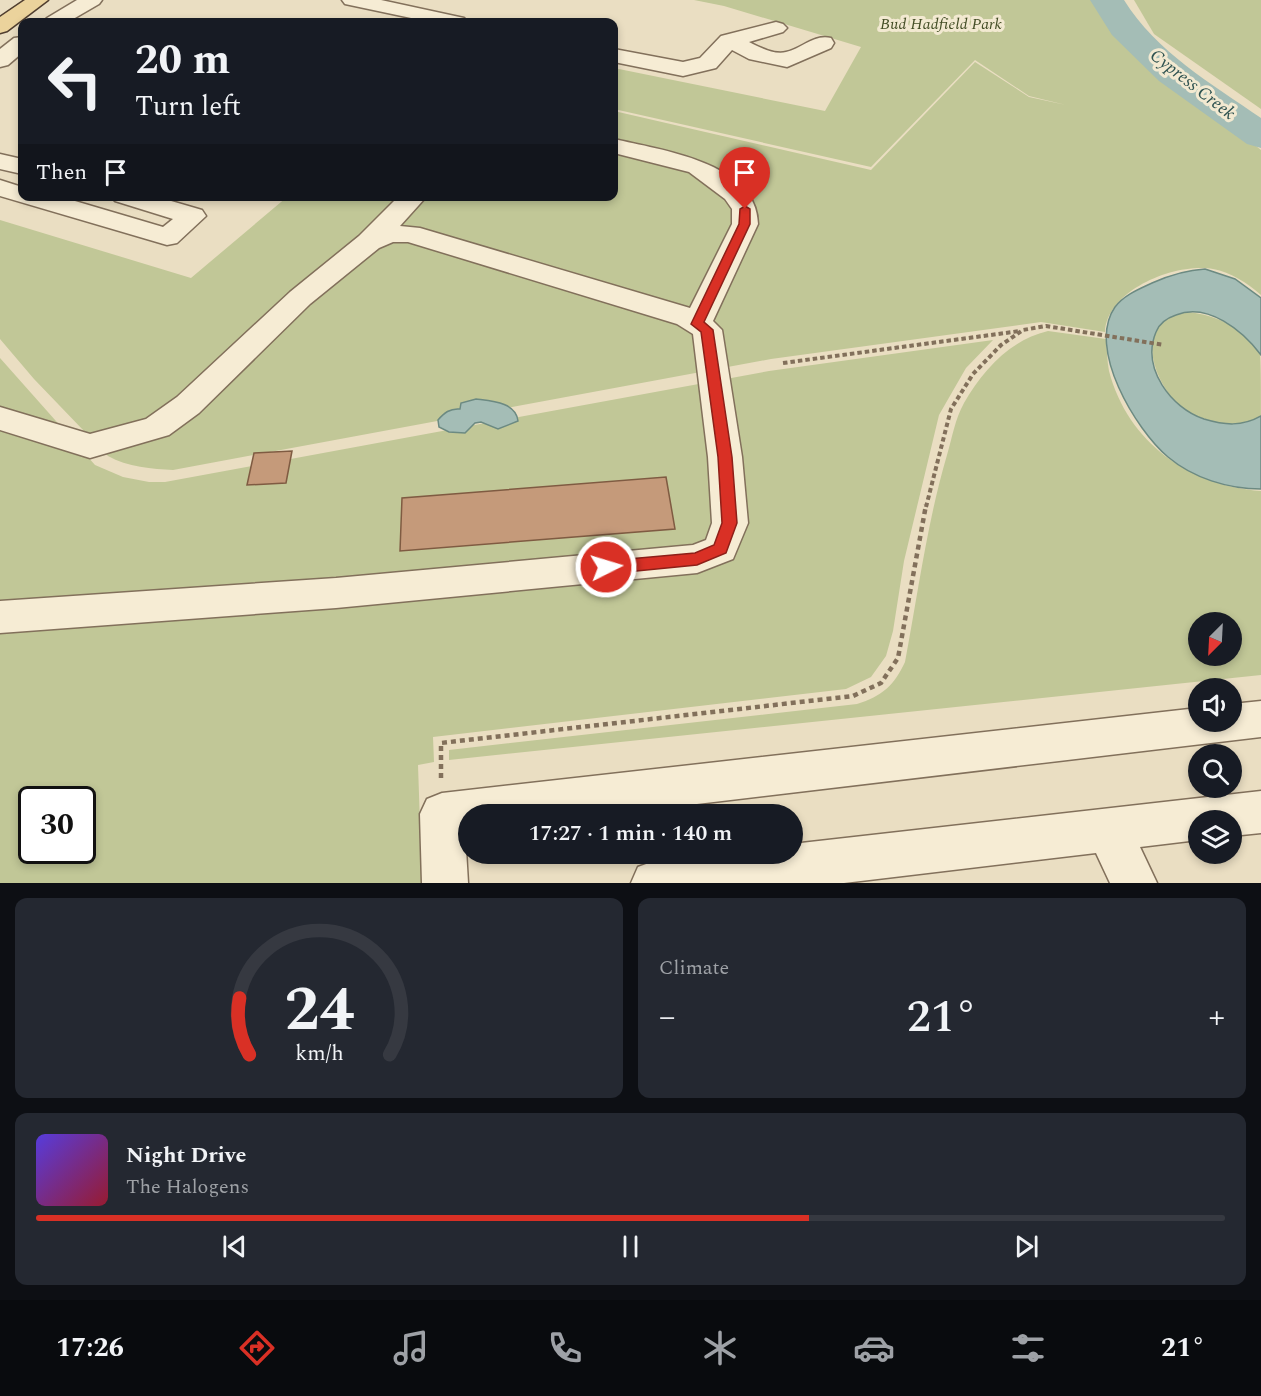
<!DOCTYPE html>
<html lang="en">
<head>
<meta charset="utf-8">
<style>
  body { margin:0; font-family:Spectral,serif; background:#242831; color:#f1f3f6; height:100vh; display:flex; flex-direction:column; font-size:22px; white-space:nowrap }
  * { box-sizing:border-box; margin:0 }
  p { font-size:20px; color:#9ea1a6 }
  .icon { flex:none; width:33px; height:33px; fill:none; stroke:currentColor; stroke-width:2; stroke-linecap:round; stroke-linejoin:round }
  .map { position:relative; height:883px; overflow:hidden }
  .panel { display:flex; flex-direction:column; gap:15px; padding:15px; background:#0d0f14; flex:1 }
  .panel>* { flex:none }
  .hud { position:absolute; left:18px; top:18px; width:600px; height:183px; border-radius:12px; box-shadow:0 3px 9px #0003; background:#171b24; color:#f1f3f6; overflow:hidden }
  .needle { width:39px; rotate:204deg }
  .fabs { position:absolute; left:1188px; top:612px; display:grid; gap:12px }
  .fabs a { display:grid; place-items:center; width:54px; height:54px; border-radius:50%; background:#171b24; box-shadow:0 3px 9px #0003; font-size:30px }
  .speed { position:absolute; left:18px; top:786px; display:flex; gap:12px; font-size:30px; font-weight:700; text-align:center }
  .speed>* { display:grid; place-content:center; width:78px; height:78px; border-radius:50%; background:#171b24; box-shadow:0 3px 9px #0003; line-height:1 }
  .speed .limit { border:3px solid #111; border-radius:9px; background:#fff; color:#111 }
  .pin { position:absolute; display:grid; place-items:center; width:51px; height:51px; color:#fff; margin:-62px -26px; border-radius:50% 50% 50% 0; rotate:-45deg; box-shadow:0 0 6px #0007 }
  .pin .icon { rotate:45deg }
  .me { position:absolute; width:66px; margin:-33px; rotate:85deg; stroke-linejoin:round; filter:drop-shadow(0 0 4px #0008) }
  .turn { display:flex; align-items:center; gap:21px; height:126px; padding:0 18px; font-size:27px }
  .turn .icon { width:78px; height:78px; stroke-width:2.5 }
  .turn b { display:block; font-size:42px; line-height:51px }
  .then { display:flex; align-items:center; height:57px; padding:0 18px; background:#0003; gap:12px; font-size:22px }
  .big { font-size:45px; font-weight:600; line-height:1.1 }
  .panel .widget { flex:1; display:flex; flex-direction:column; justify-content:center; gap:9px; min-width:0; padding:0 21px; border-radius:12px; background:#242831 }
  .panel .dial { align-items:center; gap:0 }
  .dial svg { height:156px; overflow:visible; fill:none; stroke:#363941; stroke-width:7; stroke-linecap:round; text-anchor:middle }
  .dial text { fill:#f1f3f6; stroke:none }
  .song { display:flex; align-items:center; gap:18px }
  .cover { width:72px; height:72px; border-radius:9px; background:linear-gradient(135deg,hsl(250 70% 55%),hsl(350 70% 35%)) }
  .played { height:6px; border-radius:3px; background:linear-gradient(90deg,#d93025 65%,#363941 65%) }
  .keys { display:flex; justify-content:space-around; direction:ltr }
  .heat { display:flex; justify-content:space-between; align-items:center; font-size:33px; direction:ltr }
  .panel .tiles { flex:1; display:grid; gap:15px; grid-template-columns:1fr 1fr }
  .widget:last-child { grid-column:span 2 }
  .trip { position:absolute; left:458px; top:804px; width:345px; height:60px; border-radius:30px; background:#171b24; box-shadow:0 3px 9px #0003; font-weight:600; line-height:60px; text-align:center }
  .dock { display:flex; height:96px; justify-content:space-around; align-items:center; background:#090b0e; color:#9ea1a6 }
  .dock .icon { width:42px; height:42px }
  .dock .on { color:#d93025 }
  .dock b { font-size:27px; color:#f1f3f6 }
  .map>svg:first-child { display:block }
  .green { fill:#c1c797; fill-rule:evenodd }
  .water { fill:#a4bdb6; stroke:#6c8a82; stroke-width:1.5 }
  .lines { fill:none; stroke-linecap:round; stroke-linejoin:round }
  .river { fill:#a4bdb6; fill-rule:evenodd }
  .building { fill:#c59a7a; stroke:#7f5b42; stroke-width:1.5 }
  .minor-casing { stroke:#82705b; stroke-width:3 }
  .major-casing { stroke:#503e2f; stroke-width:3 }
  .path-far1 { stroke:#82705b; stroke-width:4; stroke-dasharray:4.5 3; stroke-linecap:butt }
  .path { stroke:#82705b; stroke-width:4.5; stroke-dasharray:5 4; stroke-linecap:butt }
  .minor { fill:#f6ecd4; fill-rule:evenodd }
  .major { fill:#ebd39c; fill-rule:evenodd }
  .route { fill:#d93025; stroke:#8d1f18; stroke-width:1.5 }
  .labels { text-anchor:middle; stroke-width:6; stroke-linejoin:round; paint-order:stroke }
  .far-park-label { font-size:16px; font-style:italic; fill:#444e26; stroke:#f2e9d1 }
  .far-water-label { font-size:18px; font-style:italic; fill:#2e5250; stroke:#f2e9d1 }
</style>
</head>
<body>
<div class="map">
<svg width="1261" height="883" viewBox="0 0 1261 883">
  <rect width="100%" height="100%" fill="#eadec2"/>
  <g class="green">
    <path d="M694 0H1099L1125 41 1261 150V295C1247 283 1231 272 1213 269 1177 262 1107 289 1105 332L1041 322 771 359 173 470C153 469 127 467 108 456L34 379 0 339V220L191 278 287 197 614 196V111L871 170 975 62 1029 97 1066 105 1029 96 975 60 871 167 614 109V68L825 111 861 47 724 6Z"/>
    <path d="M1134 0H1261V109L1154 34Z"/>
    <path d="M1189 312C1214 315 1250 329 1260 354 1261 364 1261 403 1261 416 1245 426 1229 426 1212 421 1201 418 1190 415 1182 408 1151 381 1132 318 1189 312Z"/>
    <path d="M1048 331 1106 339C1107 349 1107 361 1109 371 1128 443 1190 486 1261 491V675L449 760V750L857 704C882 696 894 686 905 662 918 593 927 523 947 455 952 438 955 419 964 403 983 370 1010 340 1048 331ZM1232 622V656H1198V622Z"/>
    <path d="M993 340 966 368 939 415 904 561 893 631 886 656 871 677 846 689 433 737 434 762 418 765 422 883H0V358L95 465 123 477 149 482H165L769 371ZM32 800H82V850H32Z"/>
  </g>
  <g class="water">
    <path d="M1205 269 1235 279 1261 298V355C1243 331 1208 302 1176 315 1167 318 1159 324 1156 332 1141 368 1171 408 1204 419 1224 425 1242 427 1261 416V489C1228 489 1193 478 1168 457 1136 430 1086 348 1115 307 1124 295 1139 289 1152 283 1170 275 1187 270 1205 269Z"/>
    <path d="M476 399C491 401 516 402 518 421L498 429 481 422 475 423 465 433 449 432 439 427 438 420C444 413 450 408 460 409L461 403Z"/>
  </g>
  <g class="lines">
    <path class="river" d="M1090 0H1124C1156 52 1212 84 1261 118V148L1247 144 1159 81 1112 35Z"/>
  </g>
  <g class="building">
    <path d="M292 451 286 483 247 485 254 453Z"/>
    <path d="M666 477 675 529 400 551 402 498Z"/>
  </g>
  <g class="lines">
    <defs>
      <g id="minor">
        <path d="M77 0H102L99 4 68 22H44L47 18Z"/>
        <path d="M342 0H381L464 18 467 22H430L345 4Z"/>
        <path d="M776 22 783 24 787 28 783 32 749 42C759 47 774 55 786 52 802 49 813 34 831 38L834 43 831 48 787 67 749 59 732 50 716 68 683 76 614 62V49L683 62 700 58 721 36Z"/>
        <path d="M22 37V53L8 65 0 67V49L14 38Z"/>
        <path d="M614 139C660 150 757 162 758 224L713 321 722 330 742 457 748 523 733 559 697 573 336 608 0 633V601L336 578 693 545 706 540 712 523 708 457 693 334 677 324 408 242H393L379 248 310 304 199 413 169 435 90 458 0 430V407L90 434 146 419 177 397 290 292 359 236 399 196H427L400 226 420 228 690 308 732 224V209L725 199 689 172 614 153Z"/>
        <path d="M0 154 22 159V174L0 169Z"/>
        <path d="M0 180 22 187V196H58L163 227 173 219 115 201 111 196H154L202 210 206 216 177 243 167 245 0 196Z"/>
        <path d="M1261 701V737L613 814H468V832H465L468 883H422L420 814 427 799 442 793 1198 708V722H1232V704Z"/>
        <path d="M1261 791V833L1232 836V820H1198V840L1140 847 1157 883H1110L1096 853 844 883H631L638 867C685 848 742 854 792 854V844Z"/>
      </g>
      <path id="major" d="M25 0H48L7 31 0 33V17Z"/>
    </defs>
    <use href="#minor" class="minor-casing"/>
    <use href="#major" class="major-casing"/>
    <g class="path-far1">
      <path d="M783 363 1020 331"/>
      <path d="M926 507 951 409 973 374 1001 345 1023 330 1046 326 1164 345"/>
    </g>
    <path class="path" d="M441 778V743L853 696 881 683 898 658 926 505"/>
    <use href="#minor" class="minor"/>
    <use href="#major" class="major"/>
  </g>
  <path class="route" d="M745 206 750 209V224L704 322 713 330 732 457 737 523 726 553 697 565 606 574 601 572 599 567 601 563 606 561 695 553 714 545 722 523 718 457 701 332 691 324 739 224 740 209Z"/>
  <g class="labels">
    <g class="far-park-label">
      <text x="941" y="29">Bud Hadfield Park</text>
    </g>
    <g class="far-water-label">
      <text transform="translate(1193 84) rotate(38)" y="6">Cypress Creek</text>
    </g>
  </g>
</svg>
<div class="fabs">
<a><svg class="needle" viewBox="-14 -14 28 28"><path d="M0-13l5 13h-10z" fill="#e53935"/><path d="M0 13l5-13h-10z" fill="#9ea1a6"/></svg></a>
<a><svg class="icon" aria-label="sound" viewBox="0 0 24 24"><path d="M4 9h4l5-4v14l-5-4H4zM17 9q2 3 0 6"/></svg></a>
<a><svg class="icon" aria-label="search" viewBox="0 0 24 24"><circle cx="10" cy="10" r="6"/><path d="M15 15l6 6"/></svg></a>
<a><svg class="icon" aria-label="layers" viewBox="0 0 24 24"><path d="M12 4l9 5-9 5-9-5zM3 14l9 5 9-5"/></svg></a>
</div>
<div class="speed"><div class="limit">30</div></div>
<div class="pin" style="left:745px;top:209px;background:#d93025"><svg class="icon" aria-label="arrive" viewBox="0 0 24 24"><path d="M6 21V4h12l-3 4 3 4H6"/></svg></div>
<svg class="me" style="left:606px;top:567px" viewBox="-20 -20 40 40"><circle r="17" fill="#d93025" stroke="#fff" stroke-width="3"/><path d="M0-11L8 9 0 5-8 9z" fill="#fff"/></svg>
<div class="trip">17:27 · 1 min · 140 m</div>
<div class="hud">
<div class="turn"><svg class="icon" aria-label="left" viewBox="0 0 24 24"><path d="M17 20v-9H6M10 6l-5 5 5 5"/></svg><div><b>20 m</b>Turn left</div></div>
<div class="then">Then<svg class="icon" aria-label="arrive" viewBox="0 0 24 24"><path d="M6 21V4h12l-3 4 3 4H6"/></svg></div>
</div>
</div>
<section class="panel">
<div class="tiles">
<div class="widget dial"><svg viewBox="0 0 100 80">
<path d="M14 69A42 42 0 1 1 86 69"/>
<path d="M14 69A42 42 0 0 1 9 40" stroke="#d93025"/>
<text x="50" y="56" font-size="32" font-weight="700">24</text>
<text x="50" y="72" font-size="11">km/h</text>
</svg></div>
<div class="widget"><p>Climate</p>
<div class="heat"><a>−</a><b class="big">21°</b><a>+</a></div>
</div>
<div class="widget">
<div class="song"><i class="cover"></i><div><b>Night Drive</b><p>The Halogens</p></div></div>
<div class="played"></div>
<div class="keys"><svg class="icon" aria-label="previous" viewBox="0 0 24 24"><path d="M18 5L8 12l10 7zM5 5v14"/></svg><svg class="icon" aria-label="pause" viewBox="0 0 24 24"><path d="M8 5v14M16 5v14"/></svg><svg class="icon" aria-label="next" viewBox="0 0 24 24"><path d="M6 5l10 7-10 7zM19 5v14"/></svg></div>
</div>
</div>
</section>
<nav class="dock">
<b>17:26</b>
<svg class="icon on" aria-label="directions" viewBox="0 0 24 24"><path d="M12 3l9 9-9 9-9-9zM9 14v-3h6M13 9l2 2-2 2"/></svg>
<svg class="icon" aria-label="music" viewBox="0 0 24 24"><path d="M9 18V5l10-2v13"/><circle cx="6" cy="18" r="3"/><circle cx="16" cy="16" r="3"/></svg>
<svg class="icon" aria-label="phone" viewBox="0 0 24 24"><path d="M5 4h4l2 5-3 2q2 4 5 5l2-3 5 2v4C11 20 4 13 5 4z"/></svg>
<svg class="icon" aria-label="climate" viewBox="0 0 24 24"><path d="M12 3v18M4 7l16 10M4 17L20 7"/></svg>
<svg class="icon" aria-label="car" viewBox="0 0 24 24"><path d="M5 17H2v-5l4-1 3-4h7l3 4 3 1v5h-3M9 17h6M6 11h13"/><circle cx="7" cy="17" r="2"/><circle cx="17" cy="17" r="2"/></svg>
<svg class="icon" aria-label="filters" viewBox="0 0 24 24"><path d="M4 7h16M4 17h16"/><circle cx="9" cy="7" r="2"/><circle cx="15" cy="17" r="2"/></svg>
<b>21°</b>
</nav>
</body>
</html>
